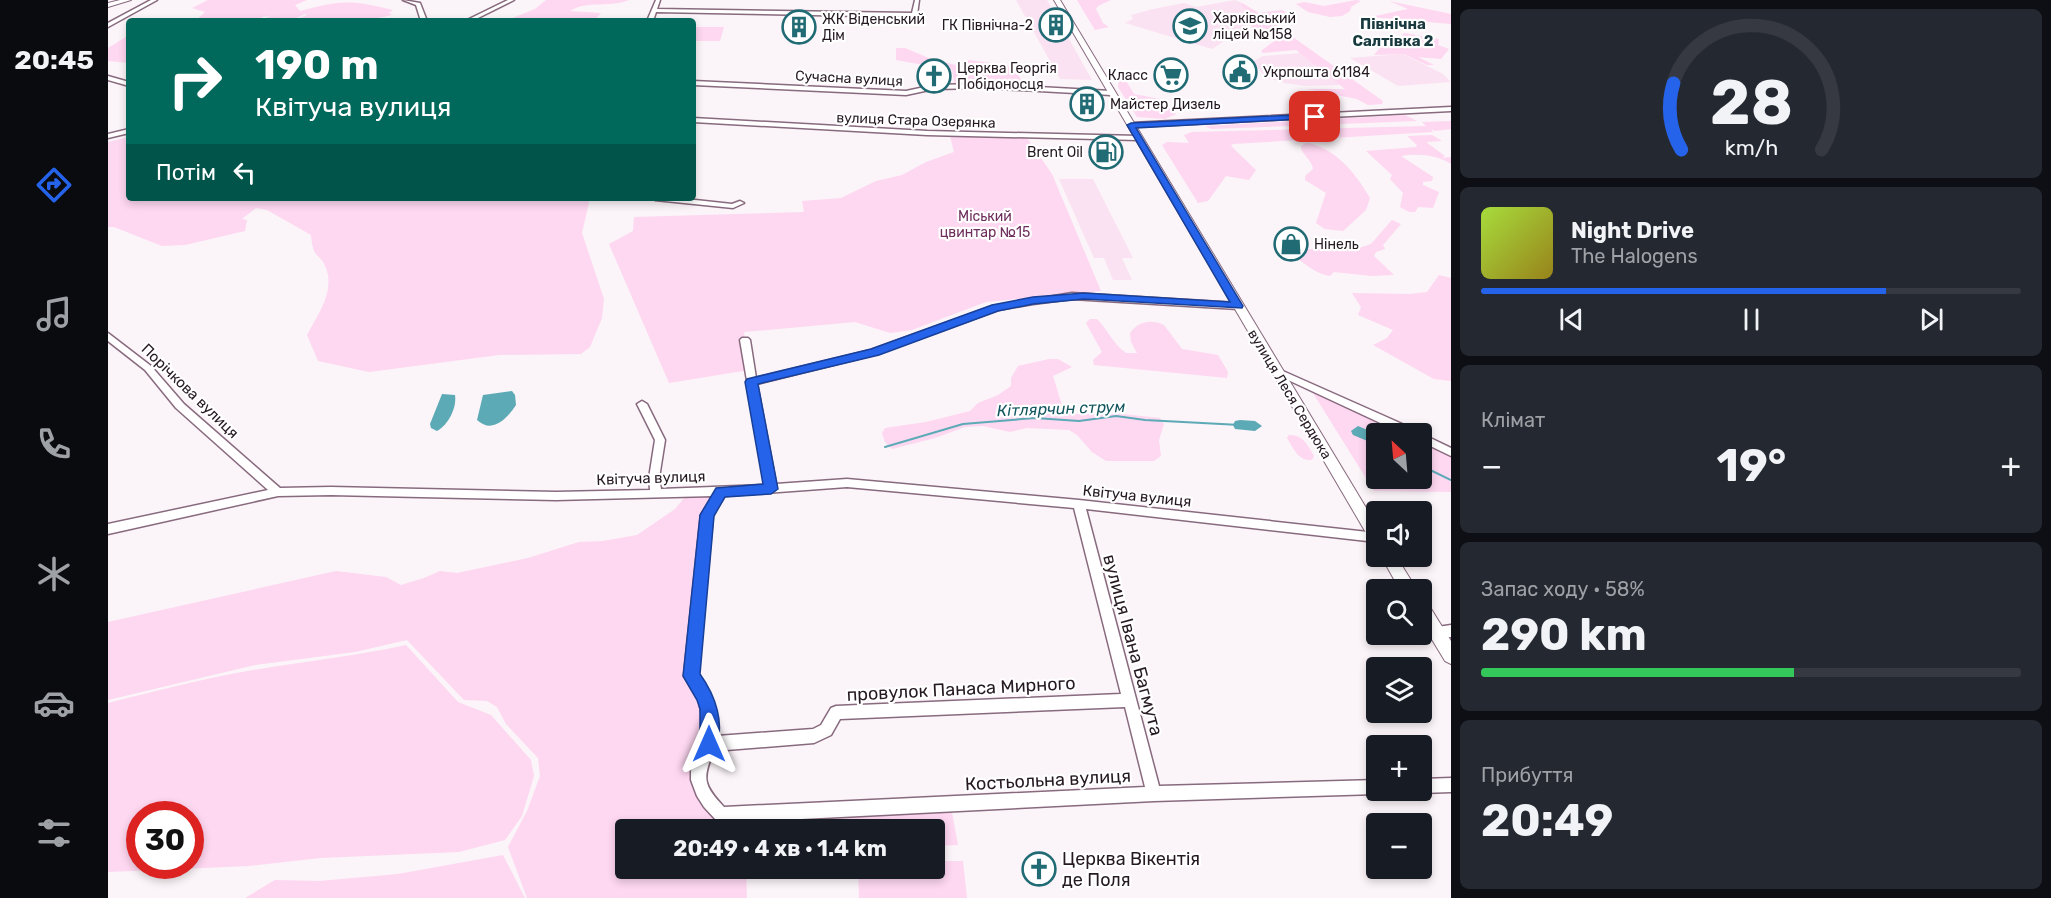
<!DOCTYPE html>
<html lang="uk">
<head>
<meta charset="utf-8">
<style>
  body { margin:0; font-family:Rubik,sans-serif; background:#242831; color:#f1f3f6; height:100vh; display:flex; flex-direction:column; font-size:22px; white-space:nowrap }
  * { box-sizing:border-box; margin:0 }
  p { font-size:20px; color:#9ea1a6 }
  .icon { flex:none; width:33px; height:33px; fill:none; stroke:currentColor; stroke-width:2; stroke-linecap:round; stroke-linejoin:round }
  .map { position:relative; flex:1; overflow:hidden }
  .side { display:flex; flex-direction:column; gap:9px; padding:9px; background:#0d0f14; width:600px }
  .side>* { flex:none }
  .banner { position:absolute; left:18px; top:18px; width:570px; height:183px; border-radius:6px; box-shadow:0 3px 9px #0003; background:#00695c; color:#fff; overflow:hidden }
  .needle { width:39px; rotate:334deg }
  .fabs { position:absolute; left:1258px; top:423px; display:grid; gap:12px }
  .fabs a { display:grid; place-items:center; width:66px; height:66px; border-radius:6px; background:#171b24; box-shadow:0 3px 9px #0003; font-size:30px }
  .speed { position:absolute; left:18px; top:801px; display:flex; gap:12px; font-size:30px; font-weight:700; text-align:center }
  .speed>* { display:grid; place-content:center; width:78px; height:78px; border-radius:50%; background:#171b24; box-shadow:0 3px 9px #0003; line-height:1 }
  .speed .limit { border:9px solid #d22; background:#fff; color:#111 }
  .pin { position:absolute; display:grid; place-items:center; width:51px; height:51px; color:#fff; margin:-26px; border-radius:12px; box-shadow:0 3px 9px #0006 }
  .me { position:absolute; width:66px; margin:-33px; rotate:0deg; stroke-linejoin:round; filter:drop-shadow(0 0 4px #0008) }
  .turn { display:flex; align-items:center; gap:21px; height:126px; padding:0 30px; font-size:27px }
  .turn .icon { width:78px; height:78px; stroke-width:2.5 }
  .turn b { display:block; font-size:42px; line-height:51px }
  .then { display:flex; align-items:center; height:57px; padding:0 30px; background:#0003; gap:12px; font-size:22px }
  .big { font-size:45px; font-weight:700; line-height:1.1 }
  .side .card { flex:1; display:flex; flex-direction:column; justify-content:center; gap:9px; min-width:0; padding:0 21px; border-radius:9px; background:#242831 }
  .side .dial { align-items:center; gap:0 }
  .dial svg { height:156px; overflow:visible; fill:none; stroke:#363941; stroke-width:7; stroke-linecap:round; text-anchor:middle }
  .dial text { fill:#f1f3f6; stroke:none }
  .song { display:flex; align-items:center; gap:18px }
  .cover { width:72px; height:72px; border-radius:9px; background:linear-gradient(135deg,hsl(80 70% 55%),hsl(50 70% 35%)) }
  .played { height:6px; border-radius:3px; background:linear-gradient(90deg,#2563eb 75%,#363941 75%) }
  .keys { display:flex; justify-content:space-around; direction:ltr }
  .heat { display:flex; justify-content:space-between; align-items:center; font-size:33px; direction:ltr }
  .charge { height:9px; border-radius:4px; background:linear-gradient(90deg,#34c759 58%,#363941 0) }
  .trip { position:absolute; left:507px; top:819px; width:330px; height:60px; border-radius:6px; background:#171b24; box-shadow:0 3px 9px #0003; font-weight:700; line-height:60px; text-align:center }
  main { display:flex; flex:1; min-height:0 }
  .menu { display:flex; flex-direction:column; width:108px; justify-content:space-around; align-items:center; background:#090b0e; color:#9ea1a6 }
  .menu .icon { width:42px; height:42px }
  .menu .active { color:#2563eb }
  .menu b { font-size:27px; color:#f1f3f6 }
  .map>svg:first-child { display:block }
  .built { fill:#fbe2f2 }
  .green { fill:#fed7f1; fill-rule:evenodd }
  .water { fill:#5caab6 }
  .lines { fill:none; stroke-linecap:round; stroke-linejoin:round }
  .stream { stroke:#5caab6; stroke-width:2 }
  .river { fill:#5caab6; fill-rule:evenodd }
  .minor-casing { stroke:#886a7e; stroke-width:3 }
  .major-casing { stroke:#886a7e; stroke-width:2 }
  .minor { fill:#fff; fill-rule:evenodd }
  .major { fill:#fff; fill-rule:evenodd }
  .route { fill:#2563eb; stroke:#184099; stroke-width:1.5 }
  .labels { text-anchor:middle; stroke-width:4.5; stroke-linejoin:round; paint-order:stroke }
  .far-poi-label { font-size:14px; fill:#261a22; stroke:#fff; text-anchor:start }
  .far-street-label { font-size:14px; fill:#261a22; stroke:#fff }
  .far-park-label { font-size:14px; fill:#6e2f5d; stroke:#fff }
  .far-quarter-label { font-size:15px; font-weight:bold; fill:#183a3f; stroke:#fff }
  .street-label { font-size:15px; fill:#261a22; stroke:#fff }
  .water-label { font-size:16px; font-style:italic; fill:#13565f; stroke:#fff }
  .near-street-label { font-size:18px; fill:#261a22; stroke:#fff }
  .near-poi-label { font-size:18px; fill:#261a22; stroke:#fff; text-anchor:start }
</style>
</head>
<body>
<main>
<nav class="menu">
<b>20:45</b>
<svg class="icon active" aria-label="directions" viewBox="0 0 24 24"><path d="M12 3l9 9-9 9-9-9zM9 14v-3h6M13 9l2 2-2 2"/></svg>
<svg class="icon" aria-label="music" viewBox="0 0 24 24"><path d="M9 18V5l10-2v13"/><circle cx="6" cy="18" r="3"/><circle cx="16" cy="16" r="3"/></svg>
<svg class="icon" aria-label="phone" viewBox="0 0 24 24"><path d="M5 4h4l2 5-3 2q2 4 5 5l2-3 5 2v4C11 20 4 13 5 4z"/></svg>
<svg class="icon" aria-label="climate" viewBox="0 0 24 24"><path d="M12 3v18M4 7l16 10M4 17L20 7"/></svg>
<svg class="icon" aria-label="car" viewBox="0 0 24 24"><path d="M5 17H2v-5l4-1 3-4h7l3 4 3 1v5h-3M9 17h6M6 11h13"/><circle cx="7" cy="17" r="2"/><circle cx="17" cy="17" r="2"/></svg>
<svg class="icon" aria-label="filters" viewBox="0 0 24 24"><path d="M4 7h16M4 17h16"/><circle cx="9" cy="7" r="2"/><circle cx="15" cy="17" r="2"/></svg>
</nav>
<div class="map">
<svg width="1343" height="898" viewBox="0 0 1343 898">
  <rect width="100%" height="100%" fill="#fbf4f8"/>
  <g class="built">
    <path d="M908 0H939L984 80 952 79Z"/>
    <path d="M1127 0 1134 3 1132 5 1153 22 1143 23 1104 49 1017 23 1025 19 1023 15 1045 9 1076 3 1088 7Z"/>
    <path d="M1192 53 1233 85 1197 86 1177 83 1159 78 1144 62 1155 56Z"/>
    <path d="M1295 54 1335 74 1343 82 1290 86 1242 58Z"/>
    <path d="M951 179H985L1025 258H1014L1024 280H1005L996 258H986Z"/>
  </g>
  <g class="green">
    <path d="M100 0H199L187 5 192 11C235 0 242 0 285 10L281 13 284 15 266 19 267 21H219L216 19 184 21 199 15 197 14 182 21H158L159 17 168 15 154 17 155 21H87L97 12 84 8Z"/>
    <path d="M438 0H521C503 8 479 0 462 11L493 13 486 21H397L427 9Z"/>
    <path d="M969 0H1003L990 6 988 9 995 23 1001 27 987 30Z"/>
    <path d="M1248 0 1253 1 1243 7 1242 11 1234 16 1222 17 1200 12 1188 4 1196 2 1216 6Z"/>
    <path d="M1281 1 1343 14V24L1262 17 1300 9Z"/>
    <path d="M1134 3 1151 13 1174 10 1186 17 1162 19 1155 16 1178 31 1144 28 1143 23 1153 22 1132 5Z"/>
    <path d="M585 27H616L612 41H585Z"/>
    <path d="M1296 33 1318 37 1317 40 1323 38 1331 39 1330 45 1341 49 1333 59 1310 57 1326 65H1319L1296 54 1266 55 1282 36H1294Z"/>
    <path d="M21 35V63L0 61V48Z"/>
    <path d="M1174 35H1182L1275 101 1274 104 1260 105 1249 99 1198 89H1237L1188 50 1155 53 1153 51Z"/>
    <path d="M788 48H797L823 59 848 65 861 60 899 65 908 71 917 87 847 86 844 70 788 60Z"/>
    <path d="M1011 79H1017L1026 94 1052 99 1068 114 1057 119 1029 117 1010 87Z"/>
    <path d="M1297 115 1309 121 1103 129 1097 126Z"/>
    <path d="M1343 121V129L1327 131 1323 129 1325 132 1125 144 1123 146 1148 170 1141 180 1118 176 1100 201 1090 203 1054 145 1059 142 1081 143 1076 135 1084 132 1318 126 1314 122Z"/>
    <path d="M1324 135 1334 141 1318 142 1337 156 1334 158 1343 157V164C1330 155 1310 153 1293 156L1325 177 1324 181 1315 182V185L1331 192 1325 208 1310 207 1307 212H1301L1292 207 1295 193 1282 179 1284 175 1258 151 1308 147 1309 145 1299 136Z"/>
    <path d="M842 136 919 138 944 174 993 291 878 302 804 330 782 333 747 322 636 332 641 370 561 383 501 244 525 231 526 217 696 212 694 201 733 198 768 181 794 175 818 162 846 152Z"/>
    <path d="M21 137V198H482L474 233 496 299 494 318 482 347 473 354 391 355 261 372 210 361 199 335C210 314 227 292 218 268 212 252 205 261 203 235L159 210 148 208 134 219 139 220 137 231 77 245 54 246 6 227H0V142Z"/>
    <path d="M1198 143C1226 146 1249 175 1262 198L1258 210 1235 231 1217 229 1208 223 1218 193 1197 180V176L1205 169C1204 159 1193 155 1193 146Z"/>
    <path d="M1284 220 1293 224 1275 245 1277 249 1268 252 1266 256 1286 275 1264 276 1226 272 1222 276C1208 274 1191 261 1182 250L1254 247 1263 244Z"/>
    <path d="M1331 275 1343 278V381L1326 379 1265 345 1279 338 1285 330 1250 315 1253 307 1244 293 1302 294 1319 292Z"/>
    <path d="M982 319H989C1000 330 1005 344 1018 353H1029L1023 342 1022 333C1031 321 1043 319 1056 325L1074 349 1110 355 1120 372 1119 378 986 365 985 360 994 352 978 323Z"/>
    <path d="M941 359H950L964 367 945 376 956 412 960 414H1014L1052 418 1056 424 1051 440 1053 456 1046 461H998L984 452 969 435 961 430 919 428 902 432 875 426 857 427 827 438 784 449 777 442 774 433 777 428 818 422 862 411 870 403 890 395 903 386V378L910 366Z"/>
    <path d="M1200 385 1306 433 1269 434V478H1314V438L1343 452V492L1266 491Z"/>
    <path d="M1181 435C1195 435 1199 444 1206 456L1204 460C1190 461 1186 449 1179 438Z"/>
    <path d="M581 492H613L599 515 583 676 601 709 590 774 622 829 518 830V868L638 869 639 898H419L400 847 419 811 432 776 430 758 398 724 389 707 379 701 356 700 299 640 247 652 147 665 0 700V622L228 571 278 577 293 585 316 578 332 571 349 573 420 558 471 542 495 541 529 535 567 509Z"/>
    <path d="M298 645 350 702 383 715 423 760 426 776 414 816 397 840 351 852 212 858 141 866 0 872V703C44 692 89 680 134 672 189 662 244 657 298 645ZM32 814H82V866H32Z"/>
    <path d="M843 807 850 845 827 846 826 830 714 829V818Z"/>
    <path d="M395 855 417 898H137L167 880 211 881 290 874Z"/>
    <path d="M827 861H855L859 898H751L750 869 826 868Z"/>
  </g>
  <g class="water">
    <path d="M404 391 407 395 408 405C400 417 385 435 369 420L375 395Z"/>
    <path d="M334 394 347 395C349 408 340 425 329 431L323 428 322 424Z"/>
  </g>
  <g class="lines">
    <g class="stream">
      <path d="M777 447 855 424 927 418 971 421 1008 416 1037 420 1132 425"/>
      <path d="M1314 466 1343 480"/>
    </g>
    <g class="river">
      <path d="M1132 420 1147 421 1154 426 1147 431 1127 429 1125 425 1127 421Z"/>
      <path d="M1250 426 1269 434V445L1245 435 1243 431Z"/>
    </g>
    <defs>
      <g id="minor">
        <path d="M43 0H49L0 27V23Z"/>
        <path d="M295 0 312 3 319 21H313L308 5Z"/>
        <path d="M400 0H406L364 21H357Z"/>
        <path d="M548 0H552L549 9 804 13 807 0H811L809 15 806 17 548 12 545 21H539Z"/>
        <path d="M0 76 21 82V86L0 80Z"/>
        <path d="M585 81 798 91 826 85 874 84 1003 91 1006 93 1003 95 874 88 826 89 798 95 585 85Z"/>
        <path d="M1343 107V111L1023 127 1020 125 1023 123Z"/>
        <path d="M585 118 819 131 1030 136 1033 138 1030 140 819 135 585 122Z"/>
        <path d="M21 129V133L0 138V134Z"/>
        <path d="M543 198H569L624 204 632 201 636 203 625 208 547 200Z"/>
        <path d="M964 293 1130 303 1134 306 1130 309 964 299 925 304 890 310 769 354 649 384 668 484 739 479 971 500 1269 533 1268 542 978 509 1051 786 1269 780V790H1275L1274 792 1269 794 1046 801 613 823 608 820 596 807 589 796 583 780V771L593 747 596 727 591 701 576 676 593 515 605 496 448 500 223 495 170 496 0 534V524L160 490 68 408 37 370 0 341V333L43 366 76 404 172 488 223 487 448 492 542 490 541 478 547 440 529 404 534 401 539 404 557 440 551 478 553 489 657 485 632 340 634 338H640L642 340 648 378 763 350 885 306ZM739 487 966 508 1013 694 728 706 723 708 713 725 705 729 609 736C611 714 603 694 590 675L605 515 616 496ZM1017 707 1037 787 616 807C595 785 594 778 606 751L706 743 723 735 732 719Z"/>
        <path d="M1168 368 1310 431 1311 434H1296L1165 373 1163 371Z"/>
        <path d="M1314 434 1343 448V456L1314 442Z"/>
        <path d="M1343 625V637L1328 638 1323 636 1322 632 1323 628Z"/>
        <path d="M1343 778V792L1314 793 1309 790H1314V779Z"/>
      </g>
      <g id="major">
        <path d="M12 0H23L0 7V3Z"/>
        <path d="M946 0H952L1269 526V545L1264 543Z"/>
        <path d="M1273 556H1288L1309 590H1292Z"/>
        <path d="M1314 602 1320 604 1343 641V664L1337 661 1314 623Z"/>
      </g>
    </defs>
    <use href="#minor" class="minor-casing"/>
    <use href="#major" class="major-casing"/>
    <use href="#minor" class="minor"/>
    <use href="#major" class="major"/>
  </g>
  <path class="route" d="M1207 114 1211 117 1210 118 1028 128 1135 306 1134 308 976 299 925 304 890 311 771 355 650 384 670 489 663 494 617 497 606 516 592 674C607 695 618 724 607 750L601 753 594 750 592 744V709L589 700 575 676 592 515 608 488 655 484 637 382 639 379 763 349 884 305 925 297 976 293 1122 302 1019 125 1023 123Z"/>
  <defs>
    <symbol id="building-ring" viewBox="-11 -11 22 22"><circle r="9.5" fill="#fff" stroke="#216b75" stroke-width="1.5"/><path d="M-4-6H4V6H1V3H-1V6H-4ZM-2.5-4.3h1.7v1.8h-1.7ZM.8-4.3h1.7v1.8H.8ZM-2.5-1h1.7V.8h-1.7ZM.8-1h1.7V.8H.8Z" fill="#216b75"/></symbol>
    <symbol id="school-ring" viewBox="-11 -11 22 22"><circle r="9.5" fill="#fff" stroke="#216b75" stroke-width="1.5"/><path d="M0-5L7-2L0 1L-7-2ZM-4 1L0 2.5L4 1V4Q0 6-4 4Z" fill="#216b75"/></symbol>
    <symbol id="civic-ring" viewBox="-11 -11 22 22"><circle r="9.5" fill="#fff" stroke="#216b75" stroke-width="1.5"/><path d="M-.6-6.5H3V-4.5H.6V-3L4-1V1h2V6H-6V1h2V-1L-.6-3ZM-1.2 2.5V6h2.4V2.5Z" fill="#216b75"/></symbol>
    <symbol id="supermarket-ring" viewBox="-11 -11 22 22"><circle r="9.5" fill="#fff" stroke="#216b75" stroke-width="1.5"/><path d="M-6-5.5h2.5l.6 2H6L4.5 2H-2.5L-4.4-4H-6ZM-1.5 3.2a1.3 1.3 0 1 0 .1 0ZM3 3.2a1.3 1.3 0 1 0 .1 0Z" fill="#216b75"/></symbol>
    <symbol id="church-ring" viewBox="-11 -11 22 22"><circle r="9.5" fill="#fff" stroke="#216b75" stroke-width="1.5"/><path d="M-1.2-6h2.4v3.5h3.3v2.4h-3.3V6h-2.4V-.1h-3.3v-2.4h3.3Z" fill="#216b75"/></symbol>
    <symbol id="fuel-ring" viewBox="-11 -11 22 22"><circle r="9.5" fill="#fff" stroke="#216b75" stroke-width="1.5"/><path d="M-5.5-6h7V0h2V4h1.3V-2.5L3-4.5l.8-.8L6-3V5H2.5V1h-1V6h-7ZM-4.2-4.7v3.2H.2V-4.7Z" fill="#216b75"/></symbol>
    <symbol id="shop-ring" viewBox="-11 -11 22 22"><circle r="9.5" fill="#fff" stroke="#216b75" stroke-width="1.5"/><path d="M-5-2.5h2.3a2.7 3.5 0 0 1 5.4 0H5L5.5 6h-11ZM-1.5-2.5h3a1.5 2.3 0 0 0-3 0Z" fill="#216b75"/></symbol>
  </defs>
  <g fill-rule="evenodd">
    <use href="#building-ring" x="929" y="6" width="38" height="38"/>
    <use href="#school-ring" x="1063" y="7" width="38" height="38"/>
    <use href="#building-ring" x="672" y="8" width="38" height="38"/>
    <use href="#civic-ring" x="1113" y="53" width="38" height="38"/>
    <use href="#supermarket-ring" x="1044" y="56" width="38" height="38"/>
    <use href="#church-ring" x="807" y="57" width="38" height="38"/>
    <use href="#building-ring" x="960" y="85" width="38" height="38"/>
    <use href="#fuel-ring" x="979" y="133" width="38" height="38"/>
    <use href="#shop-ring" x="1164" y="225" width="38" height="38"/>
    <use href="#church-ring" x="912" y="850" width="38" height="38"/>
  </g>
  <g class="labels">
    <g class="far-poi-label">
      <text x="1105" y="23">Харківський<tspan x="1105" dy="16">ліцей №158</tspan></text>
      <text x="714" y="24">ЖК Віденський<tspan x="714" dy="16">Дім</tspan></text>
      <text x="925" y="30" text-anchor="end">ГК Північна-2</text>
      <text x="849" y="73">Церква Георгія<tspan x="849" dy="16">Побідоносця</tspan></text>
      <text x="1155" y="77">Укрпошта 61184</text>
      <text x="1040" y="80" text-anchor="end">Класс</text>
      <text x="1002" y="109">Майстер Дизель</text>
      <text x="975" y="157" text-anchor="end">Brent Oil</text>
      <text x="1206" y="249">Нінель</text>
    </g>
    <g class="far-street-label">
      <text transform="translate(741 78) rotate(3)" y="5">Сучасна вулиця</text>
      <text transform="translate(808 120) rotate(2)" y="5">вулиця Стара Озерянка</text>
      <text transform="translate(1182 394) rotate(59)" y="5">вулиця Леся Сердюка</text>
    </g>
    <g class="far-park-label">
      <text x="877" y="221">Міський<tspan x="877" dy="16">цвинтар №15</tspan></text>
    </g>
    <g class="far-quarter-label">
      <text x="1285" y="29">Північна<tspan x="1285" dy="17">Салтівка 2</tspan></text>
    </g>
    <g class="street-label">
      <text transform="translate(82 391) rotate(44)" y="5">Порічкова вулиця</text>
      <text transform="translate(543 478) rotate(-2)" y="5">Квітуча вулиця</text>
      <text transform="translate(1029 496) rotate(6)" y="5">Квітуча вулиця</text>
    </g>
    <g class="water-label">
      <text transform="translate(953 408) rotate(-2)" y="6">Кітлярчин струм</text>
    </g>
    <g class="near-street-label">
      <text transform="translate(1025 645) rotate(75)" y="6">вулиця Івана Багмута</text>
      <text transform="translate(853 689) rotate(-3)" y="6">провулок Панаса Мирного</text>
      <text transform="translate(940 780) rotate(-3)" y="6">Костьольна вулиця</text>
    </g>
    <g class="near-poi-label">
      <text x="954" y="865">Церква Вікентія<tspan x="954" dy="21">де Поля</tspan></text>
    </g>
  </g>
</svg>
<div class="fabs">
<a><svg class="needle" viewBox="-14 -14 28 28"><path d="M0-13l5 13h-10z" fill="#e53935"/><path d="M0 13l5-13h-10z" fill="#9ea1a6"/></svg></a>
<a><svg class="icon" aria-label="sound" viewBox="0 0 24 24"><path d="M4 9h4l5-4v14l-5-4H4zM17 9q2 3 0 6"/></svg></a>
<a><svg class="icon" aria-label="search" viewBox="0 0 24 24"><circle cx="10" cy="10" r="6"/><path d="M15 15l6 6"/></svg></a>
<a><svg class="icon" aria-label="layers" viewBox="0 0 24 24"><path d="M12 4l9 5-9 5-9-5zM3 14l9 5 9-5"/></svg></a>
<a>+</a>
<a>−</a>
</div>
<div class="speed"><div class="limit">30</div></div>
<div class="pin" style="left:1207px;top:117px;background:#d93025"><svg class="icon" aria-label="arrive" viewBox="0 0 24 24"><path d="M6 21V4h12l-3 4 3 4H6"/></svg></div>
<svg class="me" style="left:601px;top:744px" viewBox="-20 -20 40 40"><path d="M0-17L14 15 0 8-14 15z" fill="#2563eb" stroke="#fff" stroke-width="4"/></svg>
<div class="trip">20:49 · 4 хв · 1.4 km</div>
<div class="banner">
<div class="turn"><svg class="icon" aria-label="right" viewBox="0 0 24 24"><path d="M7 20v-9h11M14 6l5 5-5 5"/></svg><div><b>190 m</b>Квітуча вулиця</div></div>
<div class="then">Потім<svg class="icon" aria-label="left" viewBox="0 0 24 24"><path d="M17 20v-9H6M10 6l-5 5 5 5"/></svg></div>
</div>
</div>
<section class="side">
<div class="card dial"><svg viewBox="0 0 100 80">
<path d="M14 69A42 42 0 1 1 86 69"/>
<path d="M14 69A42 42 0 0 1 10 35" stroke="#2563eb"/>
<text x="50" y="56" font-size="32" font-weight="700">28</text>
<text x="50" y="72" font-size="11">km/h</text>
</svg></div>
<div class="card">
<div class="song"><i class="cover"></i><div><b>Night Drive</b><p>The Halogens</p></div></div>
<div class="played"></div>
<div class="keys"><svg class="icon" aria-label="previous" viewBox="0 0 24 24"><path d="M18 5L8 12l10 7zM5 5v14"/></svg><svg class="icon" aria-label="pause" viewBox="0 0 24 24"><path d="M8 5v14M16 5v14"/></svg><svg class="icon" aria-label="next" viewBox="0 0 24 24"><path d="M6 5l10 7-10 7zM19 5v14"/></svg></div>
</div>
<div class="card"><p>Клімат</p>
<div class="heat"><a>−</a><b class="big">19°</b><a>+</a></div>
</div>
<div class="card"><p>Запас ходу · 58%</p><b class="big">290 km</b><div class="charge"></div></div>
<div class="card"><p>Прибуття</p><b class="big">20:49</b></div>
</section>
</main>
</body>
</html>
